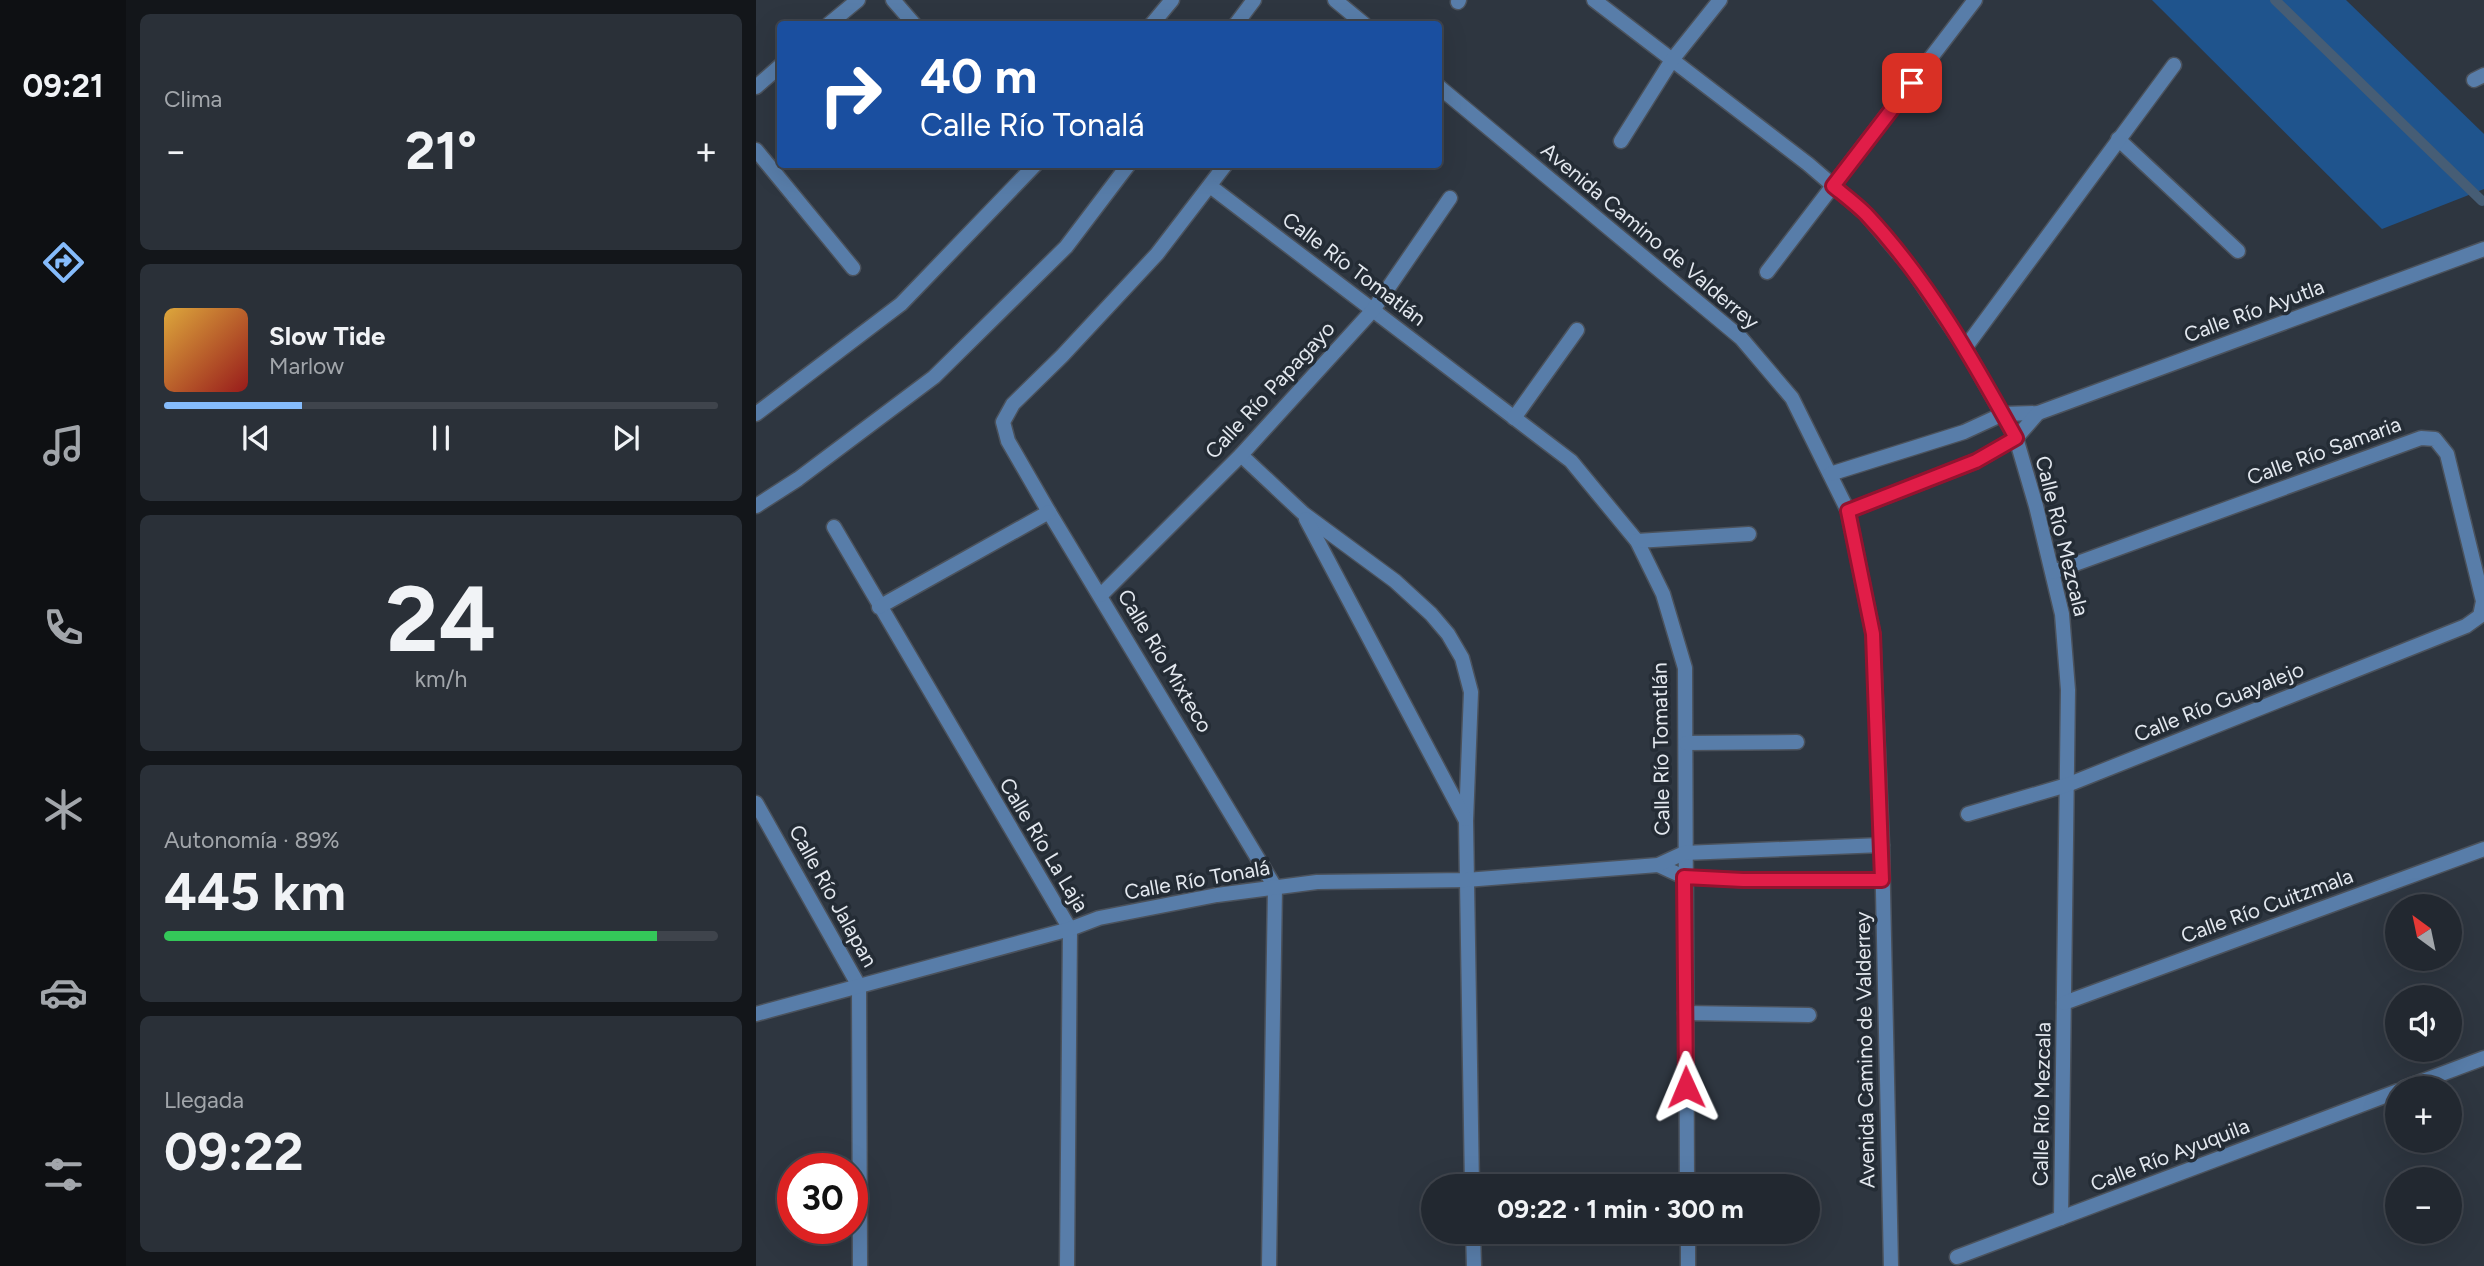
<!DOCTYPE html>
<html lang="es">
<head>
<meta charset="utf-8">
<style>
  body { margin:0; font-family:Figtree,sans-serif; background:#2a3038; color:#f1f3f6; height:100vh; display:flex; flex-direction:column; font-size:26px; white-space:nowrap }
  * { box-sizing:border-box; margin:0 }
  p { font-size:23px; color:#a2a6ab }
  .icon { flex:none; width:38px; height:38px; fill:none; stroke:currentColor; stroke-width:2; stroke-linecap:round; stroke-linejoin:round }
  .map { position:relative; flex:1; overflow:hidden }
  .drawer { display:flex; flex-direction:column; gap:14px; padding:14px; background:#13161a; width:630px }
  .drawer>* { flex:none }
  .guide { position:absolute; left:21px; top:21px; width:665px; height:147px; border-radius:7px; box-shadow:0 7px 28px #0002,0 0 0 2px #3f444c; background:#1a4fa0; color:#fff; overflow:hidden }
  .needle { width:46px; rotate:327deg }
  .tools { position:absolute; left:1629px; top:894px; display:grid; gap:14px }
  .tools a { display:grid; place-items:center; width:77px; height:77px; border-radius:50%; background:#222830; box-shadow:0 7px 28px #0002,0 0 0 2px #3f444c; font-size:35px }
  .speed { position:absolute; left:21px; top:1153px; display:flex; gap:14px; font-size:35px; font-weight:700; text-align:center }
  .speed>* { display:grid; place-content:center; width:91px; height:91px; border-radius:50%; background:#222830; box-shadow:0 7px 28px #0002,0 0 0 2px #3f444c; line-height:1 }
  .speed .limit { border:10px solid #d22; background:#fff; color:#111 }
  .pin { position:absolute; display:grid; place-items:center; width:60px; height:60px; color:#fff; margin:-30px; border-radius:14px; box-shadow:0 4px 10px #0006 }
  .me { position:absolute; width:77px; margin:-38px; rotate:359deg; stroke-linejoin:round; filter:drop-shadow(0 0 5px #0008) }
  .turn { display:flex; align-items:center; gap:24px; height:147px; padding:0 28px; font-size:32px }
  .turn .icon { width:91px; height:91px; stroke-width:2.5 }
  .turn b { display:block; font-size:49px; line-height:60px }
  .big { font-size:52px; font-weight:700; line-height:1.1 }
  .drawer .card { flex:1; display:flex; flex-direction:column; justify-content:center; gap:10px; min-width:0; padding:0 24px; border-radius:10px; background:#2a3038 }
  .drawer .dial { align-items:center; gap:0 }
  .dial b { font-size:91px; line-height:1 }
  .song { display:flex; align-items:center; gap:21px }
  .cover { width:84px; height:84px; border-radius:10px; background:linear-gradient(135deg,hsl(40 70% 55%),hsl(0 70% 35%)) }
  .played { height:7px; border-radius:4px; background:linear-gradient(90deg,#85bbfb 25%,#3f444c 25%) }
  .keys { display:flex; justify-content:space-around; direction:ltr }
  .heat { display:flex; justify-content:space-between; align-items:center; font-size:38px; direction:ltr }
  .charge { height:10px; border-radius:5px; background:linear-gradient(90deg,#34c759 89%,#3f444c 0) }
  .trip { position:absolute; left:665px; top:1174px; width:399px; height:70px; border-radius:35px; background:#222830; box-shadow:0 7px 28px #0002,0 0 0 2px #3f444c; font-weight:700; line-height:70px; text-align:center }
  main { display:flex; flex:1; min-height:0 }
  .tab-bar { display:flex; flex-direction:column; width:126px; justify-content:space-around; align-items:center; background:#0e1013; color:#a2a6ab }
  .tab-bar .icon { width:49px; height:49px }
  .tab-bar .active { color:#85bbfb }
  .tab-bar b { font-size:32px; color:#f1f3f6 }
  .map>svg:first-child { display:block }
  .green { fill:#1f548d }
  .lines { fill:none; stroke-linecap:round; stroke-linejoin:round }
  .stream { stroke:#465d75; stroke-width:10 }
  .street-casing { stroke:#4b525c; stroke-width:17 }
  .street { stroke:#587da9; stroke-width:14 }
  .route-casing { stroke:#92132f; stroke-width:18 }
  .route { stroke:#e11d48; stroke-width:12 }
  .labels { text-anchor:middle; stroke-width:7; stroke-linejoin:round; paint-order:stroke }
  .street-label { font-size:21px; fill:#e3e8ef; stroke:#242c35 }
</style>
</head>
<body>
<main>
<nav class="tab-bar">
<b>09:21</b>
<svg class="icon active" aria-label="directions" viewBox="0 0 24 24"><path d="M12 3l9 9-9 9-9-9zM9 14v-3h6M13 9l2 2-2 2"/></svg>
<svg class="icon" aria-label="music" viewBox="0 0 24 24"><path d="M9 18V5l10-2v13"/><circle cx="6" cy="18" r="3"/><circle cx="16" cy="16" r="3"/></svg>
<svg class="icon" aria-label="phone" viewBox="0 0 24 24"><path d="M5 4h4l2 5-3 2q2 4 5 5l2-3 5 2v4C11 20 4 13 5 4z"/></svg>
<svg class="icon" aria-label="climate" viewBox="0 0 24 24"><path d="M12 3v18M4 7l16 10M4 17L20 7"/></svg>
<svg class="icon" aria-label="car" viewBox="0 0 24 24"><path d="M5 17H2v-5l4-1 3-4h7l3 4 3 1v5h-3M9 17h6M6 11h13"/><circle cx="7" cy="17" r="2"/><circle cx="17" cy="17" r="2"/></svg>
<svg class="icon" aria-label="filters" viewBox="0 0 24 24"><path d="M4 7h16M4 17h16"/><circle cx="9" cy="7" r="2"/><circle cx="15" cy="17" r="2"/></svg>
</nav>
<section class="drawer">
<div class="card"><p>Clima</p>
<div class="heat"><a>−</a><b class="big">21°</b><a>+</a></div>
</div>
<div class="card">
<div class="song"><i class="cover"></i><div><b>Slow Tide</b><p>Marlow</p></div></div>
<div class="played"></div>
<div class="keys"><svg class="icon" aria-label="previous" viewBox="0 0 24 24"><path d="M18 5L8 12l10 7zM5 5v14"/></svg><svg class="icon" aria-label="pause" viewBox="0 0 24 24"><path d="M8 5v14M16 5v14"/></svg><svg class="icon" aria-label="next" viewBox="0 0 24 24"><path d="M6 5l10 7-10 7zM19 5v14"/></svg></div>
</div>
<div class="card dial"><b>24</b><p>km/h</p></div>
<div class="card"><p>Autonomía · 89%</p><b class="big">445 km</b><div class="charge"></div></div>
<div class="card"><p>Llegada</p><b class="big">09:22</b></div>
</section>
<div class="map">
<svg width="1728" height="1266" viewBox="0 0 1728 1266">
  <rect width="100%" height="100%" fill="#2e3640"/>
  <path class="green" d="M1396 0H1590L1728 134V189L1626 229Z"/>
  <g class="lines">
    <path class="stream" d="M1519 0 1726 201"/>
    <defs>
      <g id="street">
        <path d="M137 0 158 24"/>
        <path d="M579 0 608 24"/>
        <path d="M838 0 1052 164 1109 213 1156 269 1209 348 1260 438 1280 506 1306 614 1312 690 1305 1218"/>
        <path d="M702 2 703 0"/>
        <path d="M73 24 102 0"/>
        <path d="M396 24 416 0"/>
        <path d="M480 24 498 0"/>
        <path d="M1718 80 1728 75"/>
        <path d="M682 86 985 338 1036 398 1092 511 1117 634 1126 845 1135 1266"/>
        <path d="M0 87 24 66"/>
        <path d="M1362 139 1482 251"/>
        <path d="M865 141 916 60 964 0"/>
        <path d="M0 150 97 268"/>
        <path d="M470 164 401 254 306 356 257 404 247 422 252 441 293 512 519 887 513 1266"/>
        <path d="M454 186 815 461 881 541 907 594 929 668 931 1186"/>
        <path d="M1011 272 1219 0"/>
        <path d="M1209 348 1418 65"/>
        <path d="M0 414 145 304 280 164"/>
        <path d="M758 418 821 330"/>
        <path d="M485 455 548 514 639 581 675 614 692 634 706 658 715 692 710 821 716 1186"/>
        <path d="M1074 474 1208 432 1247 414 1282 413 1728 249"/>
        <path d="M0 506 42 479 178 377 310 247 373 164"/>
        <path d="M1092 511 1220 461 1260 438 1282 413"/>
        <path d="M550 519 709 819"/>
        <path d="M78 527 314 929 311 1266"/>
        <path d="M881 541 993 534"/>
        <path d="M345 595 485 455 617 310 694 198"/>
        <path d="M123 607 293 512"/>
        <path d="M930 743 1041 742"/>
        <path d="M0 803 103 986 104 1266"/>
        <path d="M1212 814 1311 785 1710 626 1724 616 1727 601 1691 454 1679 439 1665 438 1297 572"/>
        <path d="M902 865 928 877 987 880H1126"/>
        <path d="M1308 1003 1728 849"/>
        <path d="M929 1013 1053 1015"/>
        <path d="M0 1014 314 929 343 918 461 895 561 882 710 880 902 865 928 853 1126 845"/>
        <path d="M1648 1088 1728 1058"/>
        <path d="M717 1232 718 1266"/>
        <path d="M932 1232V1266"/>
        <path d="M1201 1257 1642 1091"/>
      </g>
    </defs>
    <use href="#street" class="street-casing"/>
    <use href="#street" class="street"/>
  </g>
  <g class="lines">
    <defs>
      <path id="route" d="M930 1087 928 877 987 880H1126L1117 634 1092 511 1220 461 1260 438C1217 360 1172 280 1110 214 1100 204 1088 195 1077 186L1156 83"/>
    </defs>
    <use href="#route" class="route-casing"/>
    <use href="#route" class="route"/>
  </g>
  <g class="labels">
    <g class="street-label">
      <text transform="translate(894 236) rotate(40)" y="7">Avenida Camino de Valderrey</text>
      <text transform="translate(598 269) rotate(37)" y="7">Calle Río Tomatlán</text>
      <text transform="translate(1498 311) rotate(-20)" y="7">Calle Río Ayutla</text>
      <text transform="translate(514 390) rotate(-47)" y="7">Calle Río Papagayo</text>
      <text transform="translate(1568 451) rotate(-20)" y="7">Calle Río Samaria</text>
      <text transform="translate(1306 536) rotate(76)" y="7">Calle Río Mezcala</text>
      <text transform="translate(409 661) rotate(59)" y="7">Calle Río Mixteco</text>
      <text transform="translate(1463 702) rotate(-22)" y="7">Calle Río Guayalejo</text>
      <text transform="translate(905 749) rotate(-91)" y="7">Calle Río Tomatlán</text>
      <text transform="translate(288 845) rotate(59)" y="7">Calle Río La Laja</text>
      <text transform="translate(441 880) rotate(-10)" y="7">Calle Río Tonalá</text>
      <text transform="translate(77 896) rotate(61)" y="7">Calle Río Jalapan</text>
      <text transform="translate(1511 906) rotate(-20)" y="7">Calle Río Cuitzmala</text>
      <text transform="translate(1109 1050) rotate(-91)" y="7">Avenida Camino de Valderrey</text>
      <text transform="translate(1286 1104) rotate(-89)" y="7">Calle Río Mezcala</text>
      <text transform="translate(1414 1155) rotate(-21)" y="7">Calle Río Ayuquila</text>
    </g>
  </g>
</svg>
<div class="tools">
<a><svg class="needle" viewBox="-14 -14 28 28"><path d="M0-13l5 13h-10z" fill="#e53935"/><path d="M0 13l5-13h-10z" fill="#a2a6ab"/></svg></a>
<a><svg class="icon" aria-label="sound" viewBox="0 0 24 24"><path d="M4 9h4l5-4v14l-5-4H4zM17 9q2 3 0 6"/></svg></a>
<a>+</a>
<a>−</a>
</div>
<div class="speed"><div class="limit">30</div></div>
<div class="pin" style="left:1156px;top:83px;background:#d93025"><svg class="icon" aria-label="arrive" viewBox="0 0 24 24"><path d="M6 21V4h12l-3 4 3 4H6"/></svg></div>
<svg class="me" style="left:930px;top:1087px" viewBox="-20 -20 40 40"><path d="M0-17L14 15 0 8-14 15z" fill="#e11d48" stroke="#fff" stroke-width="4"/></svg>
<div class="trip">09:22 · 1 min · 300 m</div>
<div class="guide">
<div class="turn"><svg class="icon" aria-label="right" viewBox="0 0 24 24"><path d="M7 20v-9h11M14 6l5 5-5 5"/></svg><div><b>40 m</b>Calle Río Tonalá</div></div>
</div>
</div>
</main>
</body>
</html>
